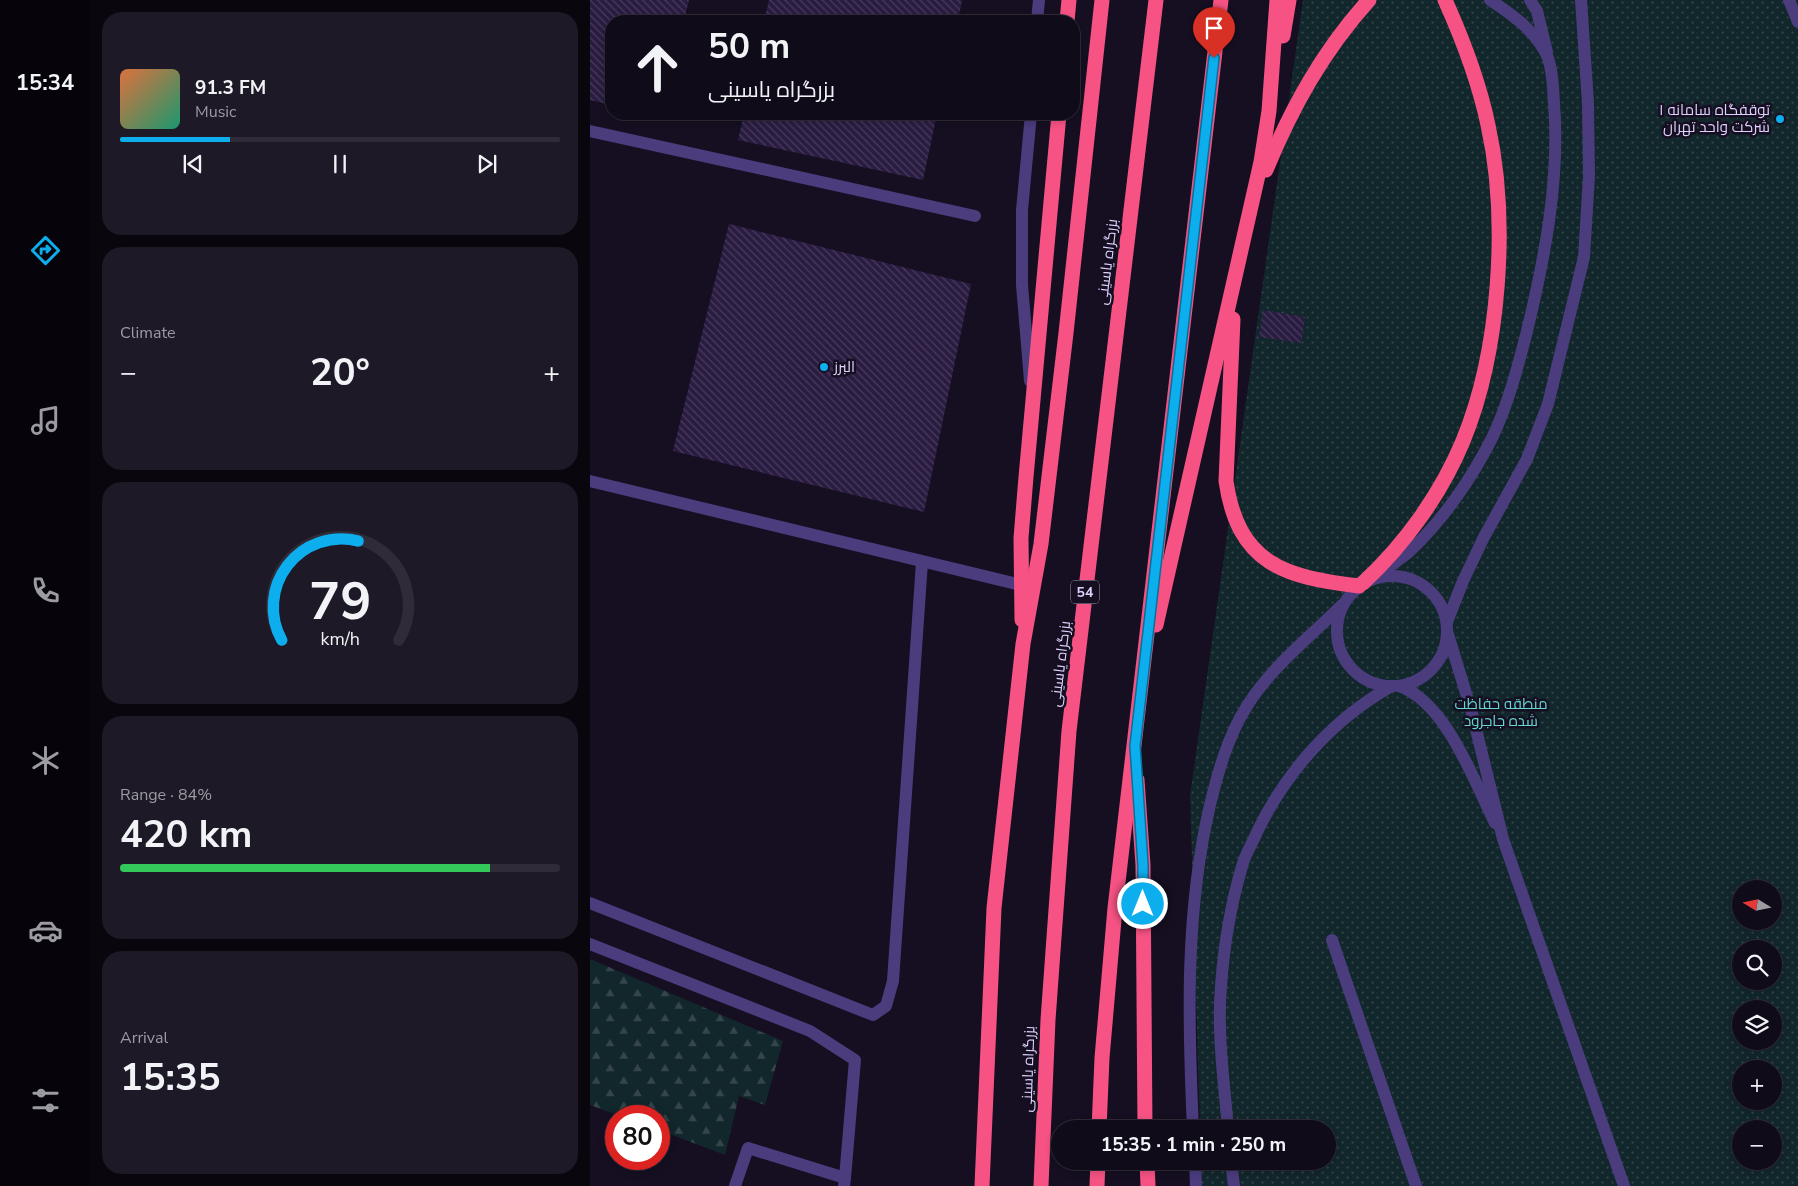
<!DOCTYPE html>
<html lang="en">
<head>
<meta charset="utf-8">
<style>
  body { margin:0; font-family:"Nunito Sans",Cairo,sans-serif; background:#1e1926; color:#f1f3f6; height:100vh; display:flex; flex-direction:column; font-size:19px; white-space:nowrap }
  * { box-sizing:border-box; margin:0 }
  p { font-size:16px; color:#9c9ba2 }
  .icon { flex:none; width:28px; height:28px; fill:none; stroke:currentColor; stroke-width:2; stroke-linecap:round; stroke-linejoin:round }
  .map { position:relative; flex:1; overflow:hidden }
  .panel { display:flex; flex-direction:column; gap:12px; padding:12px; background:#09060e; width:500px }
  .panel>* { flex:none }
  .hud { position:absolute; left:15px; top:15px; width:475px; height:105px; border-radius:20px; box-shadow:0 2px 8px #0003,0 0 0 1px #302b38; background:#100b19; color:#f1f3f6; overflow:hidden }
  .needle { width:32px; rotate:280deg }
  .controls { position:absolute; left:1142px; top:880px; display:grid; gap:10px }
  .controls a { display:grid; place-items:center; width:50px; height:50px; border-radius:50%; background:#100b19; box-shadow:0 2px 8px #0003,0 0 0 1px #302b38; font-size:25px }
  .speed { position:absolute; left:15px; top:1105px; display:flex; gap:10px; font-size:25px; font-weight:700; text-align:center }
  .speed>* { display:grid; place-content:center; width:65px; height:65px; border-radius:50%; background:#100b19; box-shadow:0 2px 8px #0003,0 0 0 1px #302b38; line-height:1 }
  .speed .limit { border:8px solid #d22; background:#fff; color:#111 }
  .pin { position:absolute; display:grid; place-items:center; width:42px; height:42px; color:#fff; margin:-51px -21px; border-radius:50% 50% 50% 0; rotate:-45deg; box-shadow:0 0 5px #0007 }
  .pin .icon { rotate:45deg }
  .me { position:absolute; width:55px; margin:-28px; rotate:0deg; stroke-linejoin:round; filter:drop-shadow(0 0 4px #0008) }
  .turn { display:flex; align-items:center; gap:18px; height:105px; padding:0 20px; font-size:22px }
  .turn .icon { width:65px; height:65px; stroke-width:2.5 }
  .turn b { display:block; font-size:35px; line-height:42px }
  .big { font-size:38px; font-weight:700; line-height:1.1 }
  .panel .widget { flex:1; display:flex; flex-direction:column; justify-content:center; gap:8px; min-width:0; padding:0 18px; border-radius:20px; background:#1e1926 }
  .panel .dial { align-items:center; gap:0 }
  .dial svg { height:130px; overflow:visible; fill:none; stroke:#302b38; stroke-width:7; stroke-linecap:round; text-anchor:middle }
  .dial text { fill:#f1f3f6; stroke:none }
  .song { display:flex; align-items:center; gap:15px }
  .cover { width:60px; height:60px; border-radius:8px; background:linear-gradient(135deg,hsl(20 70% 55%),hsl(160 70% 35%)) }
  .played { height:5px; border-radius:2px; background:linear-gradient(90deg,#0daeed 25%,#302b38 25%) }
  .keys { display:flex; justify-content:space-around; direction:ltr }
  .heat { display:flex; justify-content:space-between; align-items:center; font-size:28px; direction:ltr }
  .charge { height:8px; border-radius:4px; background:linear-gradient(90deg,#34c759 84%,#302b38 0) }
  .trip { position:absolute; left:461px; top:1120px; width:285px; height:50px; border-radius:25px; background:#100b19; box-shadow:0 2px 8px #0003,0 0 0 1px #302b38; font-weight:700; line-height:50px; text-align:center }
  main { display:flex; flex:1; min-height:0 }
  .menu { display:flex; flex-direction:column; width:90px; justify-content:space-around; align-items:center; background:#06040a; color:#9c9ba2 }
  .menu .icon { width:35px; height:35px }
  .menu .active { color:#0daeed }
  .menu b { font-size:22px; color:#f1f3f6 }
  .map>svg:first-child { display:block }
  .forest { fill:url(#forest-firs) }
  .park { fill:url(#park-dots); fill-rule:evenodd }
  .building { fill:url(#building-back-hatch) }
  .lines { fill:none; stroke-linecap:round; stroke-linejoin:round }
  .minor { stroke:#4b3c7e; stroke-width:12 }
  .highway { stroke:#f65384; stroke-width:15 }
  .route-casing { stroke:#08719a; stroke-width:12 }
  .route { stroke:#0daeed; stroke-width:9 }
  .poi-dot { fill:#0daeed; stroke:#150f21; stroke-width:2 }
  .labels { text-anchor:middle; stroke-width:5; stroke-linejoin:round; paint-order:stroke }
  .shield { fill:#150f21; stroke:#a297bb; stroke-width:1 }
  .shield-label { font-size:14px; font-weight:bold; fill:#ded1fd }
  .poi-label { font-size:15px; fill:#ded1fd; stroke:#150f21; text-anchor:end }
  .street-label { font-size:15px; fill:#ded1fd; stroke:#150f21 }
  .park-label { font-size:15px; fill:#62d8d0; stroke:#150f21 }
</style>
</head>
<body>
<main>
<nav class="menu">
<b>15:34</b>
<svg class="icon active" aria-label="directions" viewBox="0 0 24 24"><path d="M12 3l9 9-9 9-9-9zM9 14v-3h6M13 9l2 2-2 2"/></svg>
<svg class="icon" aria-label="music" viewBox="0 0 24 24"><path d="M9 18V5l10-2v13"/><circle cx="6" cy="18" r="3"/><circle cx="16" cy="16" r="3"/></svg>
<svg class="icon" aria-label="phone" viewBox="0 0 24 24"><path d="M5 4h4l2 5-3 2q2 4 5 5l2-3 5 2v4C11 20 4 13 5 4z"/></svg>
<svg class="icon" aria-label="climate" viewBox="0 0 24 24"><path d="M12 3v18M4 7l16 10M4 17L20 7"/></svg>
<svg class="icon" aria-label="car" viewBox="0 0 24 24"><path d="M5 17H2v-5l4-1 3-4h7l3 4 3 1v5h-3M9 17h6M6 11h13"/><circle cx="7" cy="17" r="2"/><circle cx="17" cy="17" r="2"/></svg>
<svg class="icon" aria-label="filters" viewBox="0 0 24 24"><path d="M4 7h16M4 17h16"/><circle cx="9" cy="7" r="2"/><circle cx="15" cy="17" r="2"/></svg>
</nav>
<section class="panel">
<div class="widget">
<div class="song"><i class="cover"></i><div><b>91.3 FM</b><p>Music</p></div></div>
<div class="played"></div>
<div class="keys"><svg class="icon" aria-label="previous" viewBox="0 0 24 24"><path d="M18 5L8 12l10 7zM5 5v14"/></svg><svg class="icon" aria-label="pause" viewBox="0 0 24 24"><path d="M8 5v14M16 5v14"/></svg><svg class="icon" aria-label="next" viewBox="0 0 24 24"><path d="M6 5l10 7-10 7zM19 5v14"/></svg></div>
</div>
<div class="widget"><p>Climate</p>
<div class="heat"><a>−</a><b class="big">20°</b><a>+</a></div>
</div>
<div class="widget dial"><svg viewBox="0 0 100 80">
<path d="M14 69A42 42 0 1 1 86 69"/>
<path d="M14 69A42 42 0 0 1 61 8" stroke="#0daeed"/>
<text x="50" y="56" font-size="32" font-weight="700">79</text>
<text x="50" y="72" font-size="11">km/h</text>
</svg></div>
<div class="widget"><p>Range · 84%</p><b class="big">420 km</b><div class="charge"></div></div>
<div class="widget"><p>Arrival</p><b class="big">15:35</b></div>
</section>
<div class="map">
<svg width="1208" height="1186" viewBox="0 0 1208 1186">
  <defs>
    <pattern id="forest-firs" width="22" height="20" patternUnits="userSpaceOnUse" patternTransform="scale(1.25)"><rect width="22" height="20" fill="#12272b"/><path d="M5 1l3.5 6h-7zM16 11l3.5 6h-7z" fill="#34454b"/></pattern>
    <pattern id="park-dots" width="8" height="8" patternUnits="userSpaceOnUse" patternTransform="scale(1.25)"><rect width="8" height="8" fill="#12272b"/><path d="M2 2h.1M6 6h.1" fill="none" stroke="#34454b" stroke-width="1.8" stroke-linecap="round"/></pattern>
    <pattern id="building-back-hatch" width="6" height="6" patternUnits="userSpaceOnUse" patternTransform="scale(1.25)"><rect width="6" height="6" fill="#2a1c41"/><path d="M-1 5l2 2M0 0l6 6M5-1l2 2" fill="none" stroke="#483c5d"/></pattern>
  </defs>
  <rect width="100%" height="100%" fill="#150f21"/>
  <path class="forest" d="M0 959 193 1041 175 1105 149 1096 135 1155 69 1130V1116H30L0 1105Z"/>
  <path class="park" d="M713 0H1208V1186H611V1161H738V1129H610L600 796ZM1151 889H1184V921H1151ZM1151 949H1184V981H1151ZM1151 1009H1184V1041H1151ZM1151 1069H1184V1101H1151ZM1151 1129H1184V1161H1151Z"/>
  <g class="building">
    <path d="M0 0H99L94 21H21V105L0 100Z"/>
    <path d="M179 0H372L368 21H174Z"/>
    <path d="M154 114H347L333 180 148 140Z"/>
    <path d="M139 224 381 284 334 512 83 451Z"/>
    <path d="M673 310 715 317 711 343 669 337Z"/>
  </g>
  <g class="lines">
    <g class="minor">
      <path d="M940 0 947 11 957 52"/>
      <path d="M1199 0 1208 22"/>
      <path d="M447 21 449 0"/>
      <path d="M0 131 385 216"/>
      <path d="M440 381 432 285V210L441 114"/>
      <path d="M0 481 431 585"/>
      <path d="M790 574C799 566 811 559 820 551 853 520 882 478 902 438 918 405 928 366 937 331 955 257 970 179 964 103 963 88 963 72 958 58 947 32 923 15 900 0"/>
      <circle cx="802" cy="631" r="55"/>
      <path d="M857 622 873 581 894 537 937 459 958 404 994 257 999 176 998 103 991 0"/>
      <path d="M857 631 882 713 913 839 1034 1186"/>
      <path d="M809 686C856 702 884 781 905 823"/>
      <path d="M0 903 283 1015 296 1006 303 981 332 562"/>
      <path d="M742 940 826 1186"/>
      <path d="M0 944 220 1031 265 1060 255 1178"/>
      <path d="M603 1129C598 1020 595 912 620 805 628 772 638 736 657 706 681 667 720 637 752 605"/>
      <path d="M638 1129C634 1081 627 1033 631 986 634 944 641 903 653 863 656 853 663 842 667 832 696 772 742 720 800 687"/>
      <path d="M605 1161 606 1186"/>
      <path d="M641 1161 644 1186"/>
      <path d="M145 1186 158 1148 255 1178 254 1186"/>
    </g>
    <g class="highway">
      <path d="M477 21 479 0"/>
      <path d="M693 36 699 0"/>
      <path d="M676 170C702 107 733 51 779 0"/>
      <path d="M643 319 636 481C648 564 694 577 769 586"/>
      <path d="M773 583C815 544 851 494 873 441 910 351 919 220 898 125 889 82 873 40 855 0"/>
      <path d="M432 620 431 538 436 477 469 114"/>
      <path d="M566 625 671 162 679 111 687 0"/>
      <path d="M547 780 553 865 555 1129"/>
      <path d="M509 1129 512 1058 525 908 631 0"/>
      <path d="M557 1161 558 1186"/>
      <path d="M392 1186 404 908 433 644 451 544 476 333 512 0"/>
      <path d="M451 1186 458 1020 479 731 566 0"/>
      <path d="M507 1186 508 1161"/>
    </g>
  </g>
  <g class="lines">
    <defs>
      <path id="route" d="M553 904V865L545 746 624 58"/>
    </defs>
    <use href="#route" class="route-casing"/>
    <use href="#route" class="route"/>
  </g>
  <g class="poi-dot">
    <circle cx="1190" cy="119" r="5"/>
    <circle cx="234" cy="367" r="5"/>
  </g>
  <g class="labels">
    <rect class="shield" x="481" y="580.5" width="28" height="23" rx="4"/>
    <g class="shield-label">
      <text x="495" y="597">54</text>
    </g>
    <g class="poi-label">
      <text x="1180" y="115">توقفگاه سامانه ۱<tspan x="1180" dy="17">شرکت واحد تهران</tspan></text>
      <text x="244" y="372" text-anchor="start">البرز</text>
    </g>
    <g class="street-label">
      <text transform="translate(517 262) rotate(-83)" y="5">بزرگراه یاسینی</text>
      <text transform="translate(470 664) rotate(-83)" y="5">بزرگراه یاسینی</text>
      <text transform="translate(438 1069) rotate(-88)" y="5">بزرگراه یاسینی</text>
    </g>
    <g class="park-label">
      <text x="911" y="709">منطقه حفاظت<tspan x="911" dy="17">شده جاجرود</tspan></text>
    </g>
  </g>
</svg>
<div class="controls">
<a><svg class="needle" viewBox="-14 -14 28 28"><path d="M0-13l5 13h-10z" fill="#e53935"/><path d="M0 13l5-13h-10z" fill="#9c9ba2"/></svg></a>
<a><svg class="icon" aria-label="search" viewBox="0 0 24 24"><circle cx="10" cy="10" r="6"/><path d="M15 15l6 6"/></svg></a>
<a><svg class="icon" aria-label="layers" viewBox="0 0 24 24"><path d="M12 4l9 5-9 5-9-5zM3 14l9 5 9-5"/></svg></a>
<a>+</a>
<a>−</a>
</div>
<div class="speed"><div class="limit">80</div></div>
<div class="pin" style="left:624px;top:58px;background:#d93025"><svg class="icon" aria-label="arrive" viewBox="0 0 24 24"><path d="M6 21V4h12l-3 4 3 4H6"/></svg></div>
<svg class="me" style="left:553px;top:904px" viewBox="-20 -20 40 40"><circle r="17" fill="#0daeed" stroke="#fff" stroke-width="3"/><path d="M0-11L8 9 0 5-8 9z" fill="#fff"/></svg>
<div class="trip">15:35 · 1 min · 250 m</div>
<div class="hud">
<div class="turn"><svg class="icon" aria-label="ahead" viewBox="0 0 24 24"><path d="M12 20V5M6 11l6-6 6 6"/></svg><div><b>50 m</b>بزرگراه یاسینی</div></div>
</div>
</div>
</main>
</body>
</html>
